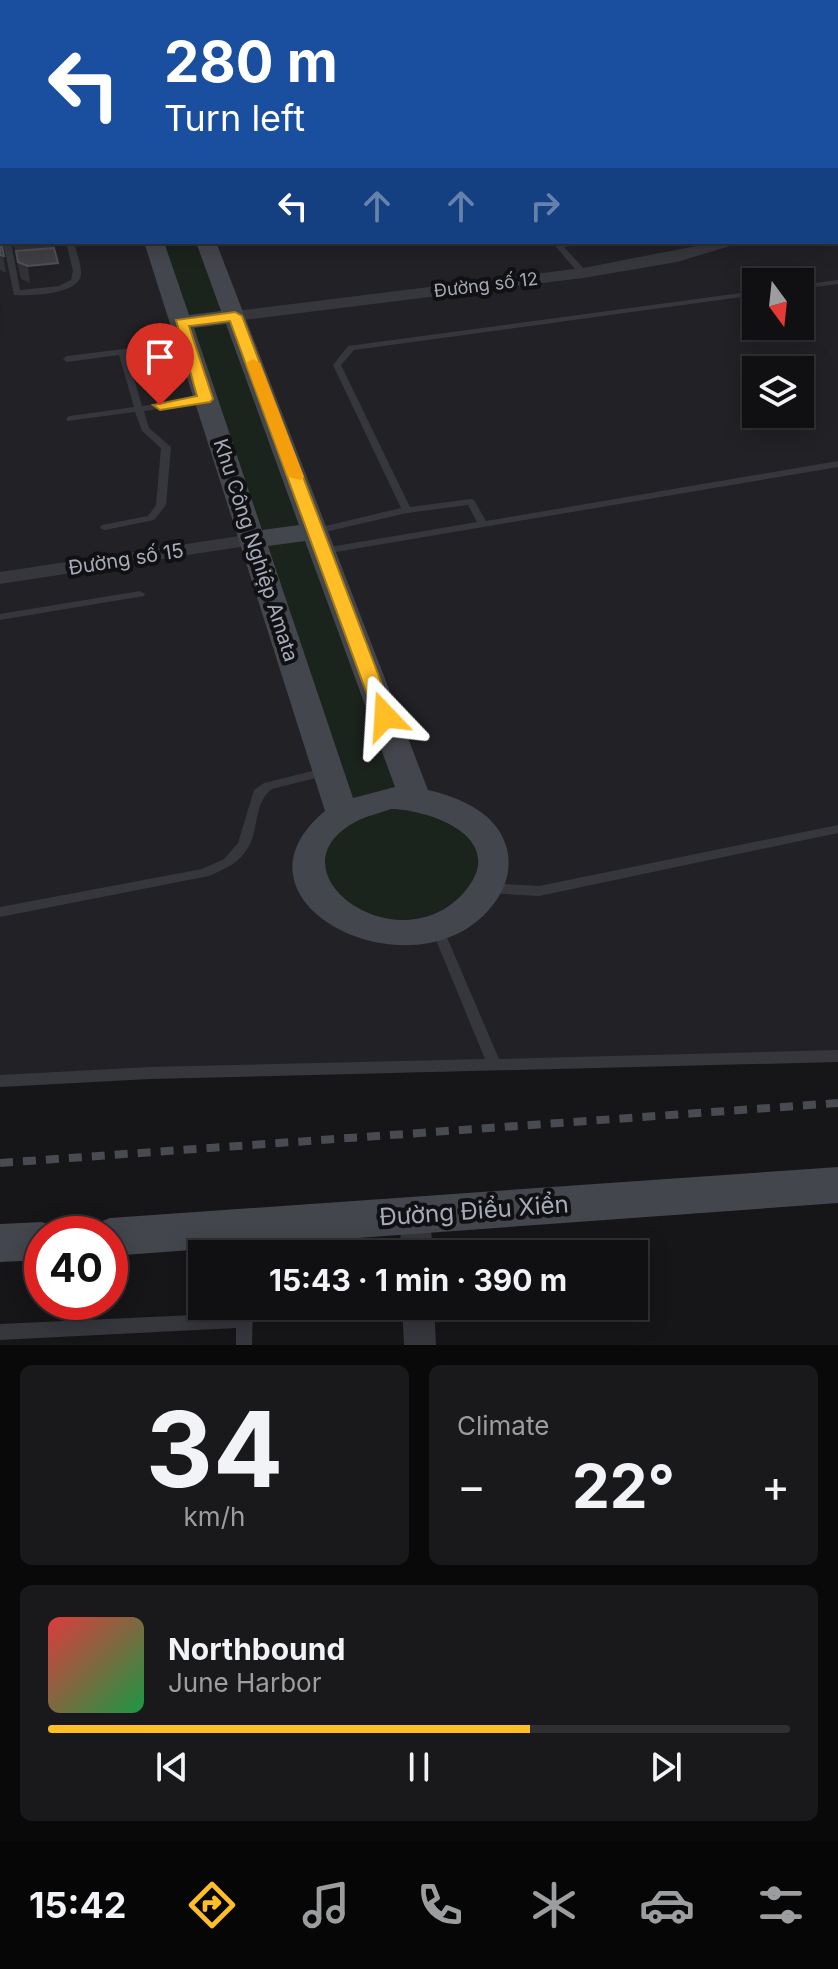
<!DOCTYPE html>
<html lang="en">
<head>
<meta charset="utf-8">
<style>
  body { margin:0; font-family:Inter,sans-serif; background:#19191b; color:#f1f3f6; height:100vh; display:flex; flex-direction:column; font-size:30px; white-space:nowrap }
  * { box-sizing:border-box; margin:0 }
  p { font-size:26px; color:#9c9d9f }
  .icon { flex:none; width:44px; height:44px; fill:none; stroke:currentColor; stroke-width:2; stroke-linecap:round; stroke-linejoin:round }
  .map { position:relative; height:1345px; overflow:hidden }
  .sheet { display:flex; flex-direction:column; gap:20px; padding:20px; background:#09090a; flex:1 }
  .sheet>* { flex:none }
  .hud { position:absolute; left:0px; top:0px; width:838px; height:244px; box-shadow:0 4px 20px #0003,0 0 0 2px #303032; background:#1a4fa0; color:#fff; overflow:hidden }
  .needle { width:52px; rotate:165deg }
  .buttons { position:absolute; left:742px; top:268px; display:grid; gap:16px }
  .buttons a { display:grid; place-items:center; width:72px; height:72px; border-radius:0px; background:#101012; box-shadow:0 4px 20px #0003,0 0 0 2px #303032; font-size:40px }
  .speed { position:absolute; left:24px; top:1216px; display:flex; gap:16px; font-size:40px; font-weight:700; text-align:center }
  .speed>* { display:grid; place-content:center; width:104px; height:104px; border-radius:50%; background:#101012; box-shadow:0 4px 20px #0003,0 0 0 2px #303032; line-height:1 }
  .speed .limit { border:12px solid #d22; background:#fff; color:#111 }
  .pin { position:absolute; display:grid; place-items:center; width:68px; height:68px; color:#fff; margin:-82px -34px; border-radius:50% 50% 50% 0; rotate:-45deg; box-shadow:0 0 8px #0007 }
  .pin .icon { rotate:45deg }
  .me { position:absolute; width:88px; margin:-44px; rotate:340deg; stroke-linejoin:round; filter:drop-shadow(0 0 6px #0008) }
  .turn { display:flex; align-items:center; gap:28px; height:168px; padding:0 32px; font-size:36px }
  .turn .icon { width:104px; height:104px; stroke-width:2.5 }
  .turn b { display:block; font-size:56px; line-height:68px }
  .lanes { display:flex; align-items:center; height:76px; padding:0 32px; background:#0003; justify-content:center; gap:40px; direction:ltr }
  .lanes .off { opacity:.35 }
  .big { font-size:60px; font-weight:700; line-height:1.1 }
  .sheet .widget { flex:1; display:flex; flex-direction:column; justify-content:center; gap:12px; min-width:0; padding:0 28px; border-radius:12px; background:#19191b }
  .sheet .dial { align-items:center; gap:0 }
  .dial b { font-size:104px; line-height:1 }
  .song { display:flex; align-items:center; gap:24px }
  .cover { width:96px; height:96px; border-radius:12px; background:linear-gradient(135deg,hsl(0 70% 55%),hsl(140 70% 35%)) }
  .played { height:8px; border-radius:4px; background:linear-gradient(90deg,#ffbe26 65%,#303032 65%) }
  .keys { display:flex; justify-content:space-around; direction:ltr }
  .heat { display:flex; justify-content:space-between; align-items:center; font-size:44px; direction:ltr }
  .sheet .tiles { flex:1; display:grid; gap:20px; grid-template-columns:1fr 1fr }
  .widget:last-child { grid-column:span 2 }
  .trip { position:absolute; left:188px; top:1240px; width:460px; height:80px; border-radius:0px; background:#101012; box-shadow:0 4px 20px #0003,0 0 0 2px #303032; font-weight:700; line-height:80px; text-align:center }
  .dock { display:flex; height:128px; justify-content:space-around; align-items:center; background:#060607; color:#9c9d9f }
  .dock .icon { width:56px; height:56px }
  .dock .selected { color:#ffbe26 }
  .dock b { font-size:36px; color:#f1f3f6 }
  .map>svg:first-child { display:block }
  .built { fill:#222125; fill-rule:evenodd }
  .green { fill:#1b231d }
  .lines { fill:none; stroke-linecap:round; stroke-linejoin:round }
  .stream { stroke:#2b343d; stroke-width:4 }
  .lane { fill:#36373d; fill-rule:evenodd }
  .street { fill:#36373d; fill-rule:evenodd }
  .secondary { fill:#44464d; fill-rule:evenodd }
  .rail { stroke:#494b52; stroke-width:8; stroke-dasharray:13 10; stroke-linecap:butt }
  .wall { fill:#323136 }
  .shaded-wall { fill:#212024 }
  .building { fill:#3e3e44; stroke:#4e4f56; stroke-width:2 }
  .route { fill:#ffbe26; stroke:#a67c19; stroke-width:2 }
  .slow { fill:#f59e0b }
  .labels { text-anchor:middle; stroke-width:8; stroke-linejoin:round; paint-order:stroke }
  .far-street-label { font-size:18px; fill:#a6abb9; stroke:#111013 }
  .street-label { font-size:20px; fill:#a6abb9; stroke:#111013 }
  .near-street-label { font-size:24px; fill:#a6abb9; stroke:#111013 }
</style>
</head>
<body>
<div class="map">
<svg width="838" height="1345" viewBox="0 0 838 1345">
  <rect width="100%" height="100%" fill="#161518"/>
  <path class="built" d="M0 0H838V1051L0 1076ZM2 2H836V242H2ZM756 282H800V326H756ZM756 370H800V414H756Z"/>
  <g class="green">
    <path d="M162 242H197L226 315 189 320Z"/>
    <path d="M227 320 305 529 262 535 190 324Z"/>
    <path d="M307 535 400 789 351 798 265 542Z"/>
    <path d="M406 806C419 810 436 812 448 818 454 821 461 830 466 835 524 893 403 942 352 912 341 906 331 890 322 881 323 870 321 852 326 842 338 817 381 808 406 806Z"/>
  </g>
  <g class="lines">
    <g class="stream">
      <path d="M430 0 436 2"/>
      <path d="M350 2 357 0"/>
      <path d="M461 2 468 0"/>
    </g>
    <g class="lane">
      <path d="M190 0H220L217 2H193Z"/>
      <path d="M805 0H811L809 2H803Z"/>
      <path d="M836 11 838 12V16L836 15Z"/>
      <rect x="836" y="35" width="2" height="4"/>
      <rect x="836" y="50" width="2" height="4"/>
      <path d="M836 82 838 83V87L836 86Z"/>
      <rect x="836" y="127" width="2" height="5"/>
      <rect x="836" y="137" width="2" height="5"/>
      <rect x="836" y="156" width="2" height="5"/>
      <rect x="0" y="162" width="2" height="4"/>
      <rect x="836" y="211" width="2" height="5"/>
      <path d="M3 242H11L20 290 59 286 71 280 73 271 66 242H74C76 252 82 265 81 275 78 295 29 296 14 295Z"/>
      <path d="M552 242H590L586 244 564 247 586 271V275H580Z"/>
      <path d="M838 280V284L800 289V285Z"/>
      <path d="M756 291V295L354 350 341 365 410 507 471 499 474 500 486 521 838 461V467L324 554 319 551 324 548 477 522 468 505 407 513 316 534 313 533 311 531 313 529 401 508 333 365 348 346Z"/>
      <path d="M188 341 191 342V346L127 354 142 406 205 396 209 399 205 402 144 411 149 428 171 447 166 505 154 520 105 530 102 529 100 527 102 525 148 516 156 505 161 448 142 431 135 412 67 421V417L70 416 134 407 119 355 67 362 63 359 67 356Z"/>
      <path d="M140 591 145 594 144 596 0 620V614Z"/>
      <path d="M328 767 332 768 334 771 332 774 272 789C254 802 259 828 249 846 241 862 225 869 209 876L0 917V907L202 869 224 859 238 843 254 790 264 783Z"/>
      <path d="M838 825V833L539 896 488 893 484 891 482 888 484 885 488 883 539 886Z"/>
      <path d="M437 923 442 925 443 928 499 1059 838 1050V1062L150 1079 0 1087V1075L150 1067 485 1059 431 928 432 925Z"/>
      <path d="M245 1226 250 1228 253 1233V1254H237V1233L240 1228Z"/>
      <path d="M237 1306H253L252 1345H236V1328L0 1340V1324L237 1313Z"/>
    </g>
    <g class="street">
      <rect x="0" y="183" width="2" height="8"/>
      <path d="M717 242H743L677 262 583 278 235 321 227 316 235 311 583 268Z"/>
      <path d="M253 534 263 540 260 544 0 584V572Z"/>
      <path d="M415 1202 426 1206 430 1216 433 1254H401L400 1216 404 1206Z"/>
      <path d="M402 1306H434L436 1345H404Z"/>
    </g>
    <g class="secondary">
      <path d="M66 0H82L83 2H67Z"/>
      <path d="M107 0H123L124 2H108Z"/>
      <path d="M144 242H164L189 315 221 311 196 242H216L428 790C461 798 498 813 507 849 512 870 505 890 492 906 416 1002 214 903 325 811ZM226 324 299 525 262 530 194 328ZM305 541 395 787 353 798 268 546ZM391 809C432 810 508 838 466 890 400 970 263 870 357 821 367 816 380 813 391 809Z"/>
      <path d="M838 1167V1203L110 1256V1234H90L95 1224 110 1218Z"/>
      <path d="M42 1222 57 1228 60 1234H42V1260L0 1262V1224Z"/>
    </g>
    <path class="rail" d="M0 1163 838 1103"/>
  </g>
  <g class="wall">
    <path d="M2 219V240H1L6 273 0 270V220Z"/>
    <path d="M13 242H54L60 279 30 283 21 279Z"/>
  </g>
  <g class="shaded-wall">
    <rect x="0" y="141" width="2" height="15"/>
    <path d="M58 263 60 279 30 283 28 266Z"/>
    <path d="M0 301 5 333 0 334Z"/>
  </g>
  <g class="building">
    <path d="M2 75V141H0V77Z"/>
    <path d="M0 236 4 256 0 255Z"/>
    <path d="M54 248 58 263 28 266 18 262 16 251Z"/>
  </g>
  <path class="route" d="M235 312 242 316 394 716 391 720 385 722 375 716 230 321 189 326 213 399 210 402 160 410 153 405 197 396 176 320Z"/>
  <path class="slow" d="M253 359 260 363 304 477 301 480 288 477 246 363Z"/>
  <g class="labels">
    <g class="far-street-label">
      <text transform="translate(486 285) rotate(-7)" y="6">Đường số 12</text>
    </g>
    <g class="street-label">
      <text transform="translate(256 550) rotate(72)" y="7">Khu Công Nghiệp Amata</text>
      <text transform="translate(126 559) rotate(-9)" y="7">Đường số 15</text>
    </g>
    <g class="near-street-label">
      <text transform="translate(474 1211) rotate(-4)" y="8">Đường Điểu Xiển</text>
    </g>
  </g>
</svg>
<div class="buttons">
<a><svg class="needle" viewBox="-14 -14 28 28"><path d="M0-13l5 13h-10z" fill="#e53935"/><path d="M0 13l5-13h-10z" fill="#9c9d9f"/></svg></a>
<a><svg class="icon" aria-label="layers" viewBox="0 0 24 24"><path d="M12 4l9 5-9 5-9-5zM3 14l9 5 9-5"/></svg></a>
</div>
<div class="speed"><div class="limit">40</div></div>
<div class="pin" style="left:160px;top:405px;background:#d93025"><svg class="icon" aria-label="arrive" viewBox="0 0 24 24"><path d="M6 21V4h12l-3 4 3 4H6"/></svg></div>
<svg class="me" style="left:385px;top:716px" viewBox="-20 -20 40 40"><path d="M0-17L14 15 0 8-14 15z" fill="#ffbe26" stroke="#fff" stroke-width="4"/></svg>
<div class="trip">15:43 · 1 min · 390 m</div>
<div class="hud">
<div class="turn"><svg class="icon" aria-label="left" viewBox="0 0 24 24"><path d="M17 20v-9H6M10 6l-5 5 5 5"/></svg><div><b>280 m</b>Turn left</div></div>
<div class="lanes"><svg class="icon" aria-label="left" viewBox="0 0 24 24"><path d="M17 20v-9H6M10 6l-5 5 5 5"/></svg><svg class="icon off" aria-label="ahead" viewBox="0 0 24 24"><path d="M12 20V5M6 11l6-6 6 6"/></svg><svg class="icon off" aria-label="ahead" viewBox="0 0 24 24"><path d="M12 20V5M6 11l6-6 6 6"/></svg><svg class="icon off" aria-label="right" viewBox="0 0 24 24"><path d="M7 20v-9h11M14 6l5 5-5 5"/></svg></div>
</div>
</div>
<section class="sheet">
<div class="tiles">
<div class="widget dial"><b>34</b><p>km/h</p></div>
<div class="widget"><p>Climate</p>
<div class="heat"><a>−</a><b class="big">22°</b><a>+</a></div>
</div>
<div class="widget">
<div class="song"><i class="cover"></i><div><b>Northbound</b><p>June Harbor</p></div></div>
<div class="played"></div>
<div class="keys"><svg class="icon" aria-label="previous" viewBox="0 0 24 24"><path d="M18 5L8 12l10 7zM5 5v14"/></svg><svg class="icon" aria-label="pause" viewBox="0 0 24 24"><path d="M8 5v14M16 5v14"/></svg><svg class="icon" aria-label="next" viewBox="0 0 24 24"><path d="M6 5l10 7-10 7zM19 5v14"/></svg></div>
</div>
</div>
</section>
<nav class="dock">
<b>15:42</b>
<svg class="icon selected" aria-label="directions" viewBox="0 0 24 24"><path d="M12 3l9 9-9 9-9-9zM9 14v-3h6M13 9l2 2-2 2"/></svg>
<svg class="icon" aria-label="music" viewBox="0 0 24 24"><path d="M9 18V5l10-2v13"/><circle cx="6" cy="18" r="3"/><circle cx="16" cy="16" r="3"/></svg>
<svg class="icon" aria-label="phone" viewBox="0 0 24 24"><path d="M5 4h4l2 5-3 2q2 4 5 5l2-3 5 2v4C11 20 4 13 5 4z"/></svg>
<svg class="icon" aria-label="climate" viewBox="0 0 24 24"><path d="M12 3v18M4 7l16 10M4 17L20 7"/></svg>
<svg class="icon" aria-label="car" viewBox="0 0 24 24"><path d="M5 17H2v-5l4-1 3-4h7l3 4 3 1v5h-3M9 17h6M6 11h13"/><circle cx="7" cy="17" r="2"/><circle cx="17" cy="17" r="2"/></svg>
<svg class="icon" aria-label="filters" viewBox="0 0 24 24"><path d="M4 7h16M4 17h16"/><circle cx="9" cy="7" r="2"/><circle cx="15" cy="17" r="2"/></svg>
</nav>
</body>
</html>
